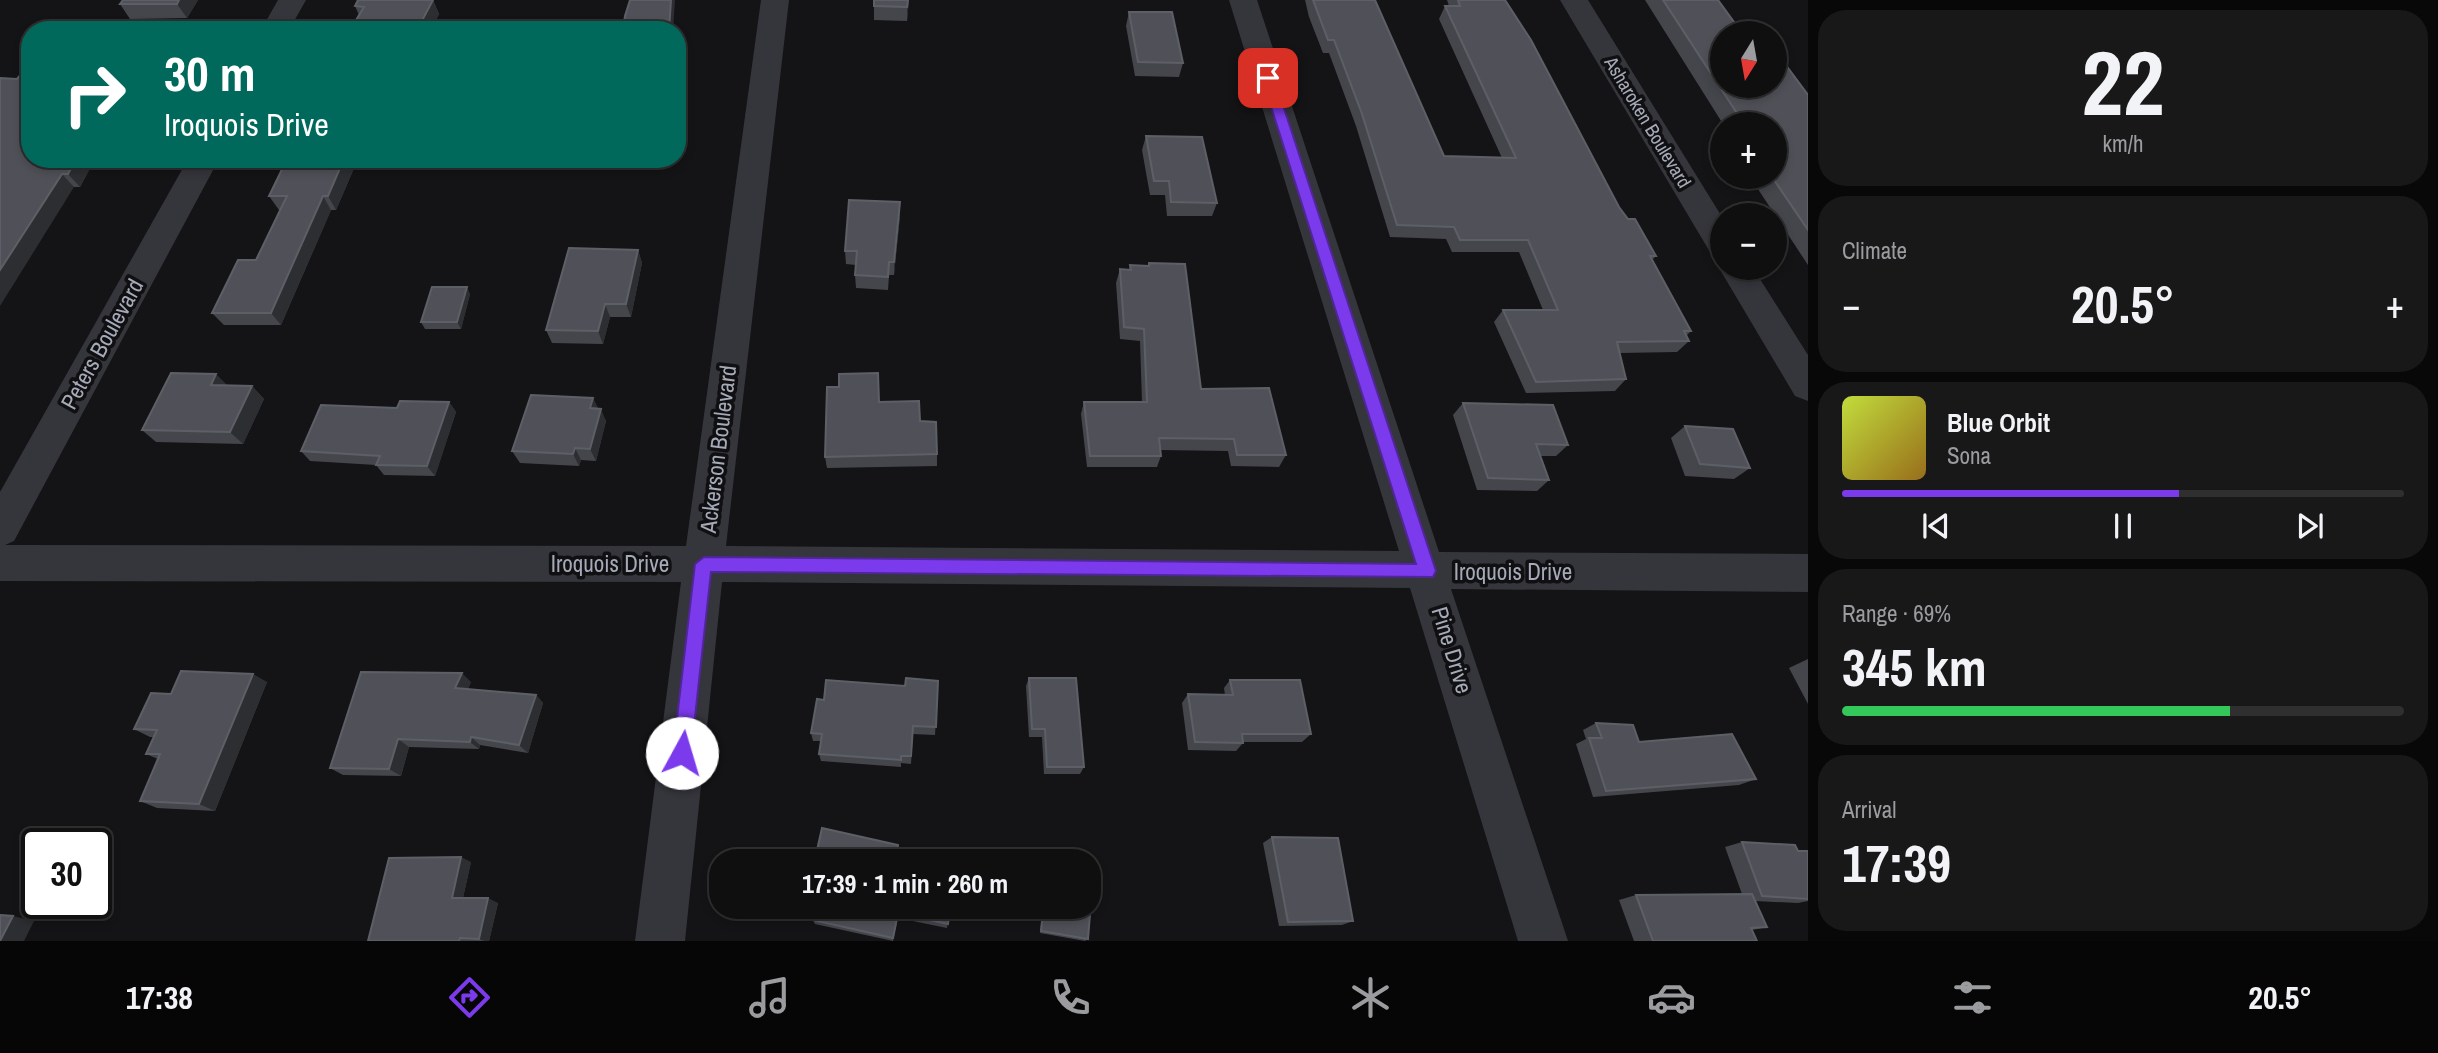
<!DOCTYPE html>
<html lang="en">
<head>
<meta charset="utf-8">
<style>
  body { margin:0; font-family:"Archivo Narrow",sans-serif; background:#181819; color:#f1f3f6; height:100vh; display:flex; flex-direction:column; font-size:26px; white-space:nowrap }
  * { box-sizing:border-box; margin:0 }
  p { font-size:23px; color:#9b9c9f }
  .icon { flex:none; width:38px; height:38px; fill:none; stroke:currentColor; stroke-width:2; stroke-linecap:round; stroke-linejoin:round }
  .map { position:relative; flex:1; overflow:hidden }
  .drawer { display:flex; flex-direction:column; gap:10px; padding:10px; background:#080809; width:630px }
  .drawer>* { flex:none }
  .banner { position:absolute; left:21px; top:21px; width:665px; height:147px; border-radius:28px; box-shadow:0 4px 10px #0003,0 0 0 2px #2f2f30; background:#00695c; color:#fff; overflow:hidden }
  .needle { width:46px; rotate:191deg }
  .controls { position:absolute; left:1710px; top:21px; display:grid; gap:14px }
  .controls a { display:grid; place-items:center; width:77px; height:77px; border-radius:50%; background:#0f0f10; box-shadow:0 4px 10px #0003,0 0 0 2px #2f2f30; font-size:35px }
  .speed { position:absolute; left:21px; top:828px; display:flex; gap:14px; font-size:35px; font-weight:700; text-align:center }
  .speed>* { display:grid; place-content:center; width:91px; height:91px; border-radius:50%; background:#0f0f10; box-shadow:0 4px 10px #0003,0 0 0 2px #2f2f30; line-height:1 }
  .speed .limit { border:4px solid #111; border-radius:10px; background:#fff; color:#111 }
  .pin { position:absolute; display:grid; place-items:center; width:60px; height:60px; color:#fff; margin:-30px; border-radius:14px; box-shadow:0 4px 10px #0006 }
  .me { position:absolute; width:77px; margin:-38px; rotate:6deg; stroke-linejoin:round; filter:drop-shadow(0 0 5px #0008) }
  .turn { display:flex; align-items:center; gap:24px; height:147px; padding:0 28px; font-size:32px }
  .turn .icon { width:91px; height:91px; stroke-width:2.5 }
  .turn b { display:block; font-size:49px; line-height:60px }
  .big { font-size:52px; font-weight:800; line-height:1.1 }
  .drawer .tile { flex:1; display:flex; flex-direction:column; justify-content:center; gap:10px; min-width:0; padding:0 24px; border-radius:28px; background:#181819 }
  .drawer .dial { align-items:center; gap:0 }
  .dial b { font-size:91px; line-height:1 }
  .song { display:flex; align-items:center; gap:21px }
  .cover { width:84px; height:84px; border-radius:10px; background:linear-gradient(135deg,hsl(70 70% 55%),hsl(40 70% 35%)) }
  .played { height:7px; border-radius:4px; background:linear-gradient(90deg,#7c3aed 60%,#2f2f30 60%) }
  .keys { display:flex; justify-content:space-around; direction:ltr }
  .heat { display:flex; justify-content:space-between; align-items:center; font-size:38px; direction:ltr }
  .charge { height:10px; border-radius:5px; background:linear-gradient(90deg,#34c759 69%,#2f2f30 0) }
  .trip { position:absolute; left:709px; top:849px; width:392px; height:70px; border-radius:28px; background:#0f0f10; box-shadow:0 4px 10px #0003,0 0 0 2px #2f2f30; font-weight:800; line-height:70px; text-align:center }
  .menu { display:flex; height:112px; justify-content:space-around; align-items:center; background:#060606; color:#9b9c9f }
  .menu .icon { width:49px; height:49px }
  .menu .active { color:#7c3aed }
  .menu b { font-size:32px; color:#f1f3f6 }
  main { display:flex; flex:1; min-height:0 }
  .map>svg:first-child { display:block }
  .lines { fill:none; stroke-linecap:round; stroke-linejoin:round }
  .minor { fill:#35363c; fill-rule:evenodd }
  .wall { fill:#45464c }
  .shaded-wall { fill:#2d2e32 }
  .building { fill:#505158; stroke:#5d5f67; stroke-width:2 }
  .route { fill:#7c3aed; stroke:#51269a; stroke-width:2 }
  .labels { text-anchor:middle; stroke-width:7; stroke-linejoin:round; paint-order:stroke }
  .far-street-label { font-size:19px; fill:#a5aab8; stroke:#100f11 }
  .street-label { font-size:23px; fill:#a5aab8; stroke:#100f11 }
</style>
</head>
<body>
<main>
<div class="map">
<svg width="1808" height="941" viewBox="0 0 1808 941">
  <rect width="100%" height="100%" fill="#141416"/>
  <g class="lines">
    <g class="minor">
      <path d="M278 0H306L289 30H261Z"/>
      <path d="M761 0H789L726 546 1399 551 1229 0H1257L1439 552 1808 554V592L1451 589 1568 941H1518L1410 588 722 582 685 941H635L681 582 0 581V492L188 159H219L14 541 5 545 686 546Z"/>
      <path d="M1560 0H1588L1722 217V256L1710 252Z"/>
      <path d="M1722 263V268H1753L1808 355V401L1795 396 1719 268Z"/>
    </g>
  </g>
  <g class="wall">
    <path d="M198 0 187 18 130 19 120 4Z"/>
    <path d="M433 0 439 14 431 30H350L359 15 355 6Z"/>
    <path d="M909 0 907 21 874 20V6Z"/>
    <path d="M1305 0H1375L1444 156 1502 158 1439 19 1445 6H1449L1447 0H1505L1619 207 1656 256 1652 260 1691 331 1686 336 1689 341 1677 352 1620 353 1626 379 1615 391 1526 393 1494 322 1503 310H1543L1519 252H1452L1446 239 1390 237 1356 126 1329 53H1323L1309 17Z"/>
    <path d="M1645 0H1718L1722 33 1808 95V265L1750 177H1774V124H1723Z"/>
    <path d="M1129 12 1183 63 1179 77 1135 76 1126 26Z"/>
    <path d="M1146 136 1217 203 1212 216H1167L1165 195H1150L1142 150Z"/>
    <path d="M30 159H95L80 187H74Z"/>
    <path d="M287 159H358L336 210H331L281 325H224L212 313 256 260 280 210H279L269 196Z"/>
    <path d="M900 216 894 275H889L888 290 856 288 855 275 856 265 846 264 845 251Z"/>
    <path d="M638 250 642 263 631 317H610L603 344 552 343 546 330Z"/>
    <path d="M1149 263 1201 389 1286 455 1279 467 1231 466 1228 451 1160 450 1161 456 1157 467H1087L1081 414 1084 402H1142L1140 341 1120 339 1116 283 1120 269 1129 270 1130 265 1148 266Z"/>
    <path d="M470 294 461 329H425L421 322Z"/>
    <path d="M228 386H252L264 399 243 444 156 442 142 430Z"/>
    <path d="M593 398 598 409 606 421 596 461 581 460 579 466 520 463 512 451Z"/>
    <path d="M449 402 456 412 435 476 384 475 376 465 310 461 301 451 397 408Z"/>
    <path d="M879 402 920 421 937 454V466L827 468 825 457Z"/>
    <path d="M1463 403 1568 445 1556 456H1540L1549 480 1537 491 1477 490 1453 415Z"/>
    <path d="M1685 426 1750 468 1734 479 1685 476 1671 438Z"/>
    <path d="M1808 659V704L1789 668Z"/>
    <path d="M1029 678 1084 767 1080 774H1044L1042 737H1029L1026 686Z"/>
    <path d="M1230 680 1311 734 1302 742H1243V743L1236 751 1188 750 1182 703 1188 694 1225 695 1224 688Z"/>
    <path d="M938 681 935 735 913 734 911 764 901 763V767L821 761 819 754 821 741H813L811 733 824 700Z"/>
    <path d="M267 682 215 811 157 808 140 801 158 759 146 754 154 737H150L134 729 171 694Z"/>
    <path d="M471 682 468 689 536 695 543 703 528 753 480 745 479 749 409 747 401 776 343 775 330 768Z"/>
    <path d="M1596 723 1639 742 1756 779 1739 785 1593 797 1576 744 1586 739 1583 730Z"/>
    <path d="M1272 837 1353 921 1342 925 1279 926 1263 843Z"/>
    <path d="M1742 842 1798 851H1808V901L1798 903 1755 901 1767 927 1752 930 1757 941H1634L1619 900 1636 895 1742 894 1725 847Z"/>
    <path d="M471 862 463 898 498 903 489 941H368Z"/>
    <path d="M950 906 947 928 898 918 893 941 815 924 813 920Z"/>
    <path d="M1042 906H1088V939L1085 941 1040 933Z"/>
  </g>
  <g class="shaded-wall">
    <path d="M179 0H198L187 18 177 4Z"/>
    <path d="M433 0 439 14 431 30H417Z"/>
    <path d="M671 0H675L673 30H669Z"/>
    <path d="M908 0H909L907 21V7Z"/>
    <path d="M76 159H95L80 187 68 174Z"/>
    <path d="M344 159H358L336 210 328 196Z"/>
    <path d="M62 174 74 187 0 306V270Z"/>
    <path d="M323 196 331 210 281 325 271 313Z"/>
    <path d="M900 202V216L894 275V262Z"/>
    <path d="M638 250 642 263 631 317 626 304Z"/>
    <path d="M467 287 470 294 461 329 457 322Z"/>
    <path d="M605 304 610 317 603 344 598 331Z"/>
    <path d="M216 374 228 386 211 385Z"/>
    <path d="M252 386 264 399 243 444 230 432Z"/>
    <path d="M593 398 599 410 590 408Z"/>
    <path d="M449 402 456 412 435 476 427 466Z"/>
    <path d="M601 409 606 421 596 461 590 449Z"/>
    <path d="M575 448 581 460 579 466 573 454Z"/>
    <path d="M462 673 471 682 464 697 455 688Z"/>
    <path d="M253 674 267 682 215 811 199 804Z"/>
    <path d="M536 695 543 703 528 753 519 745Z"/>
    <path d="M471 737 480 745 479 749 470 742Z"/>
    <path d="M398 739 409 747 401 776 389 769Z"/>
    <path d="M461 857 471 862 462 902 452 898Z"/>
    <path d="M488 898 498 903 489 941H485L479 939Z"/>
    <path d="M13 916 34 921 24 941H0Z"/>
  </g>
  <g class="building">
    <path d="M123 0H179L177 4H120Z"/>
    <path d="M358 0H433L417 30H350L364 7 355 6Z"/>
    <path d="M630 0H671L669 30H623L625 16Z"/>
    <path d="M874 0H908L907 7 874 6Z"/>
    <path d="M1313 0H1375L1444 156 1516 158 1445 6H1460L1458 0H1505L1531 40 1619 207 1628 219H1635L1656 256H1650L1691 331H1684L1689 341 1617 342 1626 379 1536 382 1503 310H1558L1528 240H1460L1454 227 1397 225 1362 114 1334 40H1328Z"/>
    <path d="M1663 0H1718L1742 33H1722V86H1774V49L1808 95V230L1772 177H1774V124H1744Z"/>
    <path d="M1129 12H1172L1183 63 1138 62Z"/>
    <path d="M27 67H30V159H76L68 174H62L0 270V78L17 79Z"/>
    <path d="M1146 136 1202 137 1217 203 1171 202 1169 181H1154Z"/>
    <path d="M287 159H344L328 196H323L271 313H212L238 260H256L287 196H269Z"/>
    <path d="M849 200 900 202 894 262H889L888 277 855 275 857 251H845Z"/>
    <path d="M569 248 638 250 626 304H605L598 331 546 330Z"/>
    <path d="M1149 263 1185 264 1201 389 1269 388 1286 455H1237L1234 439 1159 438 1161 456H1090L1084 402H1147L1144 329 1124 327 1120 269 1131 270 1130 265 1149 266Z"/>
    <path d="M432 287H467L457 322H421Z"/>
    <path d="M171 373 216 374 211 385 252 386 230 432 142 430Z"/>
    <path d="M878 373 879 402 919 401 920 421 936 422 937 454 825 457 827 387H839V374Z"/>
    <path d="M531 395 593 398 590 408 601 409 590 449 575 448 573 454 512 451Z"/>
    <path d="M400 401 449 402 427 466 376 465 380 456 301 451 321 405 397 408Z"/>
    <path d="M1463 403 1553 405 1568 445 1536 444 1549 480 1488 478Z"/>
    <path d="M1685 426 1733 429 1750 468 1700 464Z"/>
    <path d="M181 671 253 674 199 804 140 801 160 754H146L157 730 134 729 151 693 171 694Z"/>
    <path d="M361 672 462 673 455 688 536 695 519 745 471 737 470 742 398 739 389 769 330 768Z"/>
    <path d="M906 678 938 681 936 727 913 726 911 756H901V760L819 754 822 734 811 733 817 699 824 700 826 680 905 686Z"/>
    <path d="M1029 678H1076L1084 767H1047L1045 729H1032Z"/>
    <path d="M1230 680H1300L1311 734H1242L1243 743 1195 742 1188 694 1233 695Z"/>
    <path d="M1596 723 1633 725 1639 742 1732 734 1756 779 1606 791 1589 738H1602Z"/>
    <path d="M822 828 898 845 897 853 935 861H808L809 858 815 859Z"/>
    <path d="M1272 837 1338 838 1353 921 1288 922Z"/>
    <path d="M1742 842 1795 845 1798 851H1808V899L1762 896Z"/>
    <path d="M461 857 452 898H488L479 939 460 938 459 941H368L389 858Z"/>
    <path d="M1088 876 1093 877 1088 939 1041 931 1044 906H1088Z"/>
    <path d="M1752 894 1767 927 1751 928 1757 941H1653L1636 895Z"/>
    <path d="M816 906H950L948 924 898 913 893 938 813 920Z"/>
    <path d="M0 915 13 916 0 941Z"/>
  </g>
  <path class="route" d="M1264 75 1274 78 1436 571 1433 577 711 572 691 753 689 759 682 762 675 759 673 753 695 564 704 557 1416 564 1262 78Z"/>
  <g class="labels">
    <g class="far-street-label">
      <text transform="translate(1648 122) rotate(59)" y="7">Asharoken Boulevard</text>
    </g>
    <g class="street-label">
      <text transform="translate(102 344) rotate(-61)" y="8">Peters Boulevard</text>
      <text transform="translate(718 449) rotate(-83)" y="8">Ackerson Boulevard</text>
      <text x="610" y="572">Iroquois Drive</text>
      <text x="1513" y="580">Iroquois Drive</text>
      <text transform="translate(1452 650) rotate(73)" y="8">Pine Drive</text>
    </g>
  </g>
</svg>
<div class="controls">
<a><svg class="needle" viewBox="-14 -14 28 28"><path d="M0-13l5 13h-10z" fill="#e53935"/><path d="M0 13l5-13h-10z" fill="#9b9c9f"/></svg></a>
<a>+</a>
<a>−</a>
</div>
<div class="speed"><div class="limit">30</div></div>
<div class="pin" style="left:1268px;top:78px;background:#d93025"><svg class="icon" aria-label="arrive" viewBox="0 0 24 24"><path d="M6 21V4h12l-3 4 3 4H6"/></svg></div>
<svg class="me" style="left:682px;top:753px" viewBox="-20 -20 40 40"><circle r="19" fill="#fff"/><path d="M0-13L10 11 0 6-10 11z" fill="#7c3aed"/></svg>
<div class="trip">17:39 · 1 min · 260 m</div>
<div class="banner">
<div class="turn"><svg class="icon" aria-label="right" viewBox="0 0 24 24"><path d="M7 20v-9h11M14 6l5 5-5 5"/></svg><div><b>30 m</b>Iroquois Drive</div></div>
</div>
</div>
<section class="drawer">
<div class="tile dial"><b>22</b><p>km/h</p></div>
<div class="tile"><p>Climate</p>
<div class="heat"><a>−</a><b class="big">20.5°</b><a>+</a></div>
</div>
<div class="tile">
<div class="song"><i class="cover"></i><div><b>Blue Orbit</b><p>Sona</p></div></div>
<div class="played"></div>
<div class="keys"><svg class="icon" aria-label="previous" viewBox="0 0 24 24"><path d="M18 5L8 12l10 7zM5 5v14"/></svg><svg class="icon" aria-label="pause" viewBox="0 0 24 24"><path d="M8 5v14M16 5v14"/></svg><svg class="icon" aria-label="next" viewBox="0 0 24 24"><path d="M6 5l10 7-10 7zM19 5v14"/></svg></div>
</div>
<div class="tile"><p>Range · 69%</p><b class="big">345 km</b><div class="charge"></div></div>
<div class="tile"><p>Arrival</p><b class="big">17:39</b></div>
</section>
</main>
<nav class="menu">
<b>17:38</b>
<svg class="icon active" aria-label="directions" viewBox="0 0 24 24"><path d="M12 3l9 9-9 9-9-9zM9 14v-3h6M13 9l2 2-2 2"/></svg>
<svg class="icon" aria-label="music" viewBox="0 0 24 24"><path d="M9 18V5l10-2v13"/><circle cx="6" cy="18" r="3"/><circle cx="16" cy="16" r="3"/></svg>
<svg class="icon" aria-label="phone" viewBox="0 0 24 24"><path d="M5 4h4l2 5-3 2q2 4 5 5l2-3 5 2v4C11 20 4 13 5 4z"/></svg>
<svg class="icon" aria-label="climate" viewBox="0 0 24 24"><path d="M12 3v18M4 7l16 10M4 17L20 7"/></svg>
<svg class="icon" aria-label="car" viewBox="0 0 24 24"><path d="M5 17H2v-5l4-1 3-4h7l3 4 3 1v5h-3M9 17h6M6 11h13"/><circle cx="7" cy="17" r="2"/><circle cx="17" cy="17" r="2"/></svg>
<svg class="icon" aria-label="filters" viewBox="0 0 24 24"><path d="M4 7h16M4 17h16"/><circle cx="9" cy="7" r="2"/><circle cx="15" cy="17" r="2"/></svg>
<b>20.5°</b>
</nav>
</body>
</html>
